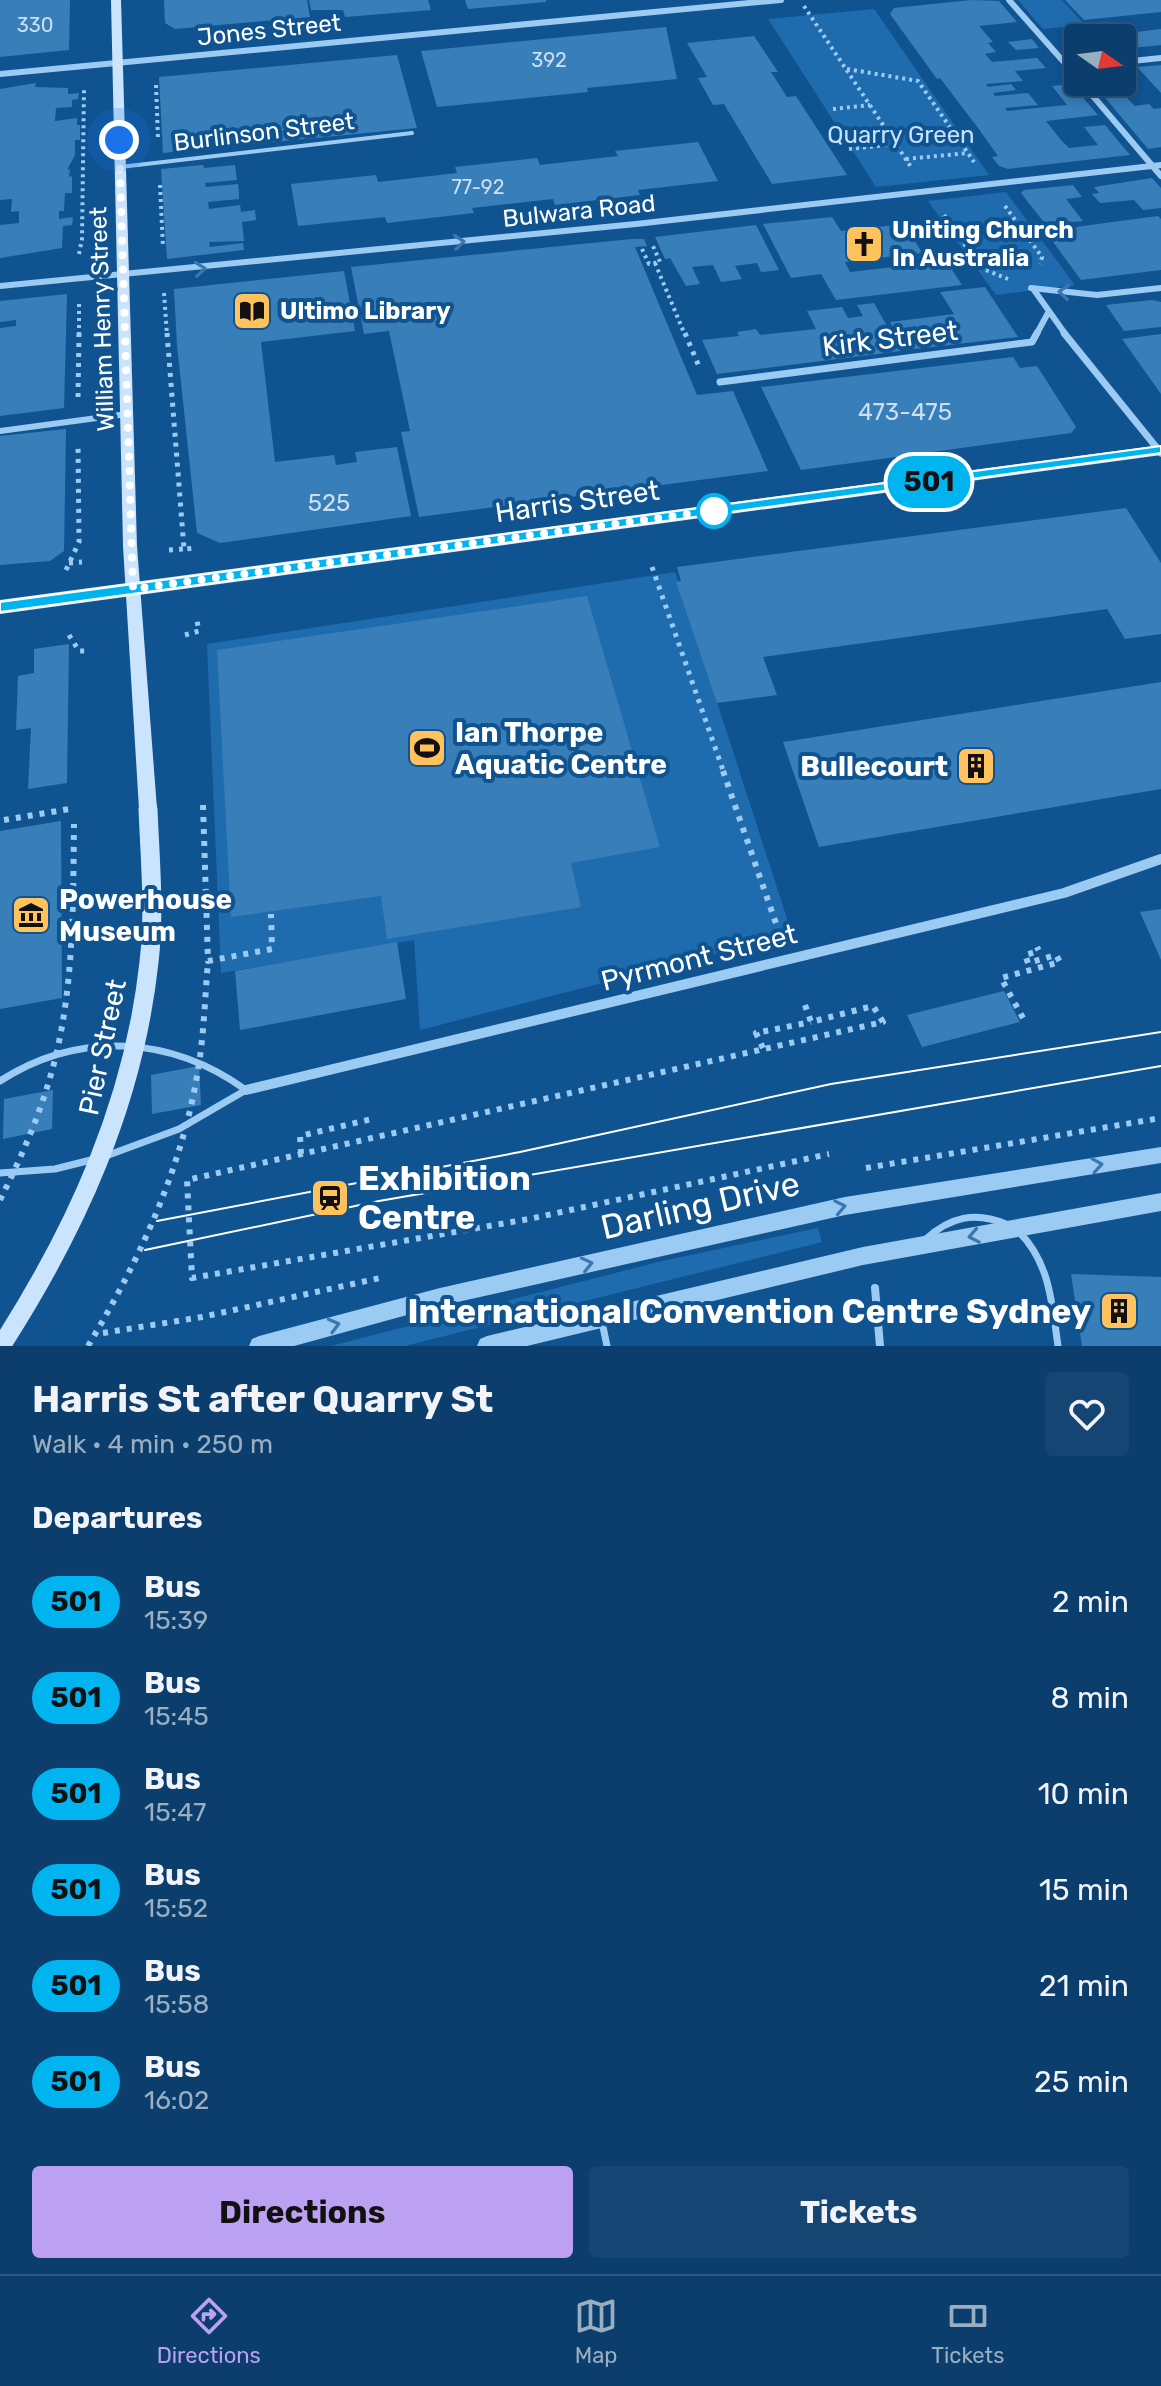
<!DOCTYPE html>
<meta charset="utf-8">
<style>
:root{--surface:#0c3e6d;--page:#154572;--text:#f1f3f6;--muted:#9aaec2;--line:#2c5780;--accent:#bca0f2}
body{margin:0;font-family:Rubik,sans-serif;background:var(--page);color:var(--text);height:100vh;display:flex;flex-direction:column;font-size:30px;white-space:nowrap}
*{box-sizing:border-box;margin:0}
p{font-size:26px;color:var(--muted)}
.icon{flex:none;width:44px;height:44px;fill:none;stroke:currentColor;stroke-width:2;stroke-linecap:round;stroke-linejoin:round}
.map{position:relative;height:1346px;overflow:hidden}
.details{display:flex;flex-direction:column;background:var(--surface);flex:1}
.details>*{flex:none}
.badge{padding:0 16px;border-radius:26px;font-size:28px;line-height:52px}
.needle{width:52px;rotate:104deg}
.tools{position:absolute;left:1064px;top:24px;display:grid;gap:16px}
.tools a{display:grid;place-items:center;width:72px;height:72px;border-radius:8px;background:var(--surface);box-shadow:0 4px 12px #0003,0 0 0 2px var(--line);font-size:40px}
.you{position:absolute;width:40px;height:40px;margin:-20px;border:6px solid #fff;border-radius:50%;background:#1a73e8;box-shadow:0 0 0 12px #1a73e833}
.map>.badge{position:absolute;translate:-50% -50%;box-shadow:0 0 0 4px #fff}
h2{padding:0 32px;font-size:30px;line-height:72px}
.round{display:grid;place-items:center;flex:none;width:84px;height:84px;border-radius:8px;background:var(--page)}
.overview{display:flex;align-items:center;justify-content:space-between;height:136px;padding:0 32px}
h1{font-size:38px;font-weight:700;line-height:60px}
.action{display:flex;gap:16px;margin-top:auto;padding:16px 32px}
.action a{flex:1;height:92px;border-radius:8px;background:var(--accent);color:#111;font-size:32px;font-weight:700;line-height:92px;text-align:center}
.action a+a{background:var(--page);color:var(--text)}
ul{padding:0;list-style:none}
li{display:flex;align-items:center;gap:24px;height:96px;padding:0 32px}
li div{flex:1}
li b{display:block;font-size:30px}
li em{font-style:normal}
li .badge{min-width:88px;font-weight:700;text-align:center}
.tabs{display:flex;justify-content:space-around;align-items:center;height:112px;border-top:2px solid var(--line);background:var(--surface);font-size:22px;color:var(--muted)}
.tabs a{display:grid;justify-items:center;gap:4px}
.tabs .active{color:var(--accent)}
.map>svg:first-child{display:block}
.green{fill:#1e6cae}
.building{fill:#387eb9}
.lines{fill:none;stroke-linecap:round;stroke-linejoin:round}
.path-far2{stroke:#9bcaf3;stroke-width:4;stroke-dasharray:3 4;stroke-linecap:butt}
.path-far1{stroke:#9bcaf3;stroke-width:5;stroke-dasharray:4 6;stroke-linecap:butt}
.path{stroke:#9bcaf3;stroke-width:6;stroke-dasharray:5 7;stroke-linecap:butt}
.service-far2{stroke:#9bcaf3;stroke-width:4}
.service-far1{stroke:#9bcaf3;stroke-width:6}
.service{stroke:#9bcaf3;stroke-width:7}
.pedestrian{stroke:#9bcaf3;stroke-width:8}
.minor-far2{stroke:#9bcaf3;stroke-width:6}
.minor-far1{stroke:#9bcaf3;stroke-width:7}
.minor{stroke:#9bcaf3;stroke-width:10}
.tertiary{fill:#9bcaf3;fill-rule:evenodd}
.secondary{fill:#cae4fd;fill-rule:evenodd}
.primary{fill:#e7f2ff;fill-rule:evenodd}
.tram{stroke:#fff;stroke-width:2}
.path-bridge{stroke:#9bcaf3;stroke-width:6;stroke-dasharray:5 7;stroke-linecap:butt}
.secondary-bridge{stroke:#cae4fd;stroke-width:19}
.oneway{stroke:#3a77ae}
.line{fill:#00b5ef;stroke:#fff;stroke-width:2}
.walk{stroke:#fff;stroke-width:8;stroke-dasharray:0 14.4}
.stop-dot{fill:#fff;stroke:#00b5ef;stroke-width:4}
.labels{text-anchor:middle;stroke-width:8;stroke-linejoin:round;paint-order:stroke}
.far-number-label{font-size:20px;fill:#cddfee}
.far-street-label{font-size:24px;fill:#fff;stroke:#105391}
.far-park-label{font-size:24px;fill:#c2e2fd;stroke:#105391}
.far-poi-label{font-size:24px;font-weight:bold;fill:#fff;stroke:#105391;text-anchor:start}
.number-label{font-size:24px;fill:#cddfee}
.street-label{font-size:28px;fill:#fff;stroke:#105391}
.poi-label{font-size:28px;font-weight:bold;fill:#fff;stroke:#105391;text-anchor:start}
.near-poi-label{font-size:34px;font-weight:bold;fill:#fff;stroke:#105391;text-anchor:start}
.near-street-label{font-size:34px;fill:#fff;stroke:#105391}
</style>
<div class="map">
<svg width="1161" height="1346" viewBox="0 0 1161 1346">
<rect width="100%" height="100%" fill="#105391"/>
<path class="green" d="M1018 0H1062L1085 25 1043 29Z
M874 9 989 175 876 187 768 19Z
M1006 192 1075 285 996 295 928 201Z
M675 572 792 934 420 1030 414 940 221 973 207 644Z
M818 1228 822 1242 405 1346H331L662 1261Z"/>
<path class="building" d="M0 0H70L69 50 0 57Z
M164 0H307L310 17 175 29 165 23Z
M309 0H428L431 10 345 17 343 10H311Z
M465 0H546V2L468 9Z
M971 0 999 1 1017 22 979 26 993 42 988 43 996 52 985 54 992 62 1037 58 1046 68 1015 71 1023 81 986 84 988 87 1011 84 1016 90 993 93 995 96 1028 93 1038 105 1005 108 1007 111 1067 105 1052 86 1071 84 1098 115 1046 121 1061 140 1069 148 1098 145 1084 127 1105 125 1130 155 1008 169 999 166 992 157 998 156 978 128 940 78 937 79 890 14 894 8Z
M1065 0H1161V12L1084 20Z
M666 27 677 79 587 88 588 92 437 107 421 51Z
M1161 29V45L1122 49V38H1089Z
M754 36 778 72H771L787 97 796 96 847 175 772 184 724 104 713 105 698 78 707 77 687 43Z
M1032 39 1039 48 1016 50 1008 42Z
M397 55 417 128 163 153 159 77Z
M1161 65V93L1137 67Z
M1122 77 1136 93 1123 94 1135 106 1149 104 1154 109 1161 108V147L1148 149 1092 82H1122Z
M36 83 35 87 68 88V94L79 93 78 99 72 100V107L56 108 55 121 77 118V125H80V140H75V155L67 170 70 169 69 177 72 176V193H65L64 211H59V219L73 217 72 225 63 226 62 248 0 258V225L19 223V211L11 212 12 199 0 200V89Z
M698 142 718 181 638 190 640 195 555 205 553 199 472 208 474 213 387 223 385 217 298 226 291 184 376 175 378 182 457 173 455 167 537 158 540 165 618 156 615 151Z
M203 165 204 168 235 165 237 180 205 183 206 187 238 184 239 192V199L208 202 209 209 240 205 241 212 255 210 256 220 242 222 244 241 209 242 210 247 243 243 244 250 167 259 161 169Z
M1152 178 1161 188V208L1143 210 1134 200 1100 203 1092 194 1099 193 1094 187Z
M1073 185 1082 197 1066 199 1083 221 1046 225 1021 193 1024 190Z
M1158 216 1161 219V270L1081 280 1045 231Z
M832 217 841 231 905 224 922 253 845 262 850 272 894 267 890 260 942 254 962 285 836 300 821 274 791 278 763 224Z
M756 225 779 270 761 272 757 263 735 266 742 279 721 282 713 265 692 267 700 284 686 286 670 258 665 259 655 237Z
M632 239H644L647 246 635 247 697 395 733 391 768 471 419 517 401 432 410 431 389 331 364 334 351 267Z
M344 271 355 331 261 342 275 462 334 455 336 465 357 462 355 452 397 447 411 516 220 543 197 533 177 345 174 289Z
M985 287 1018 337 906 350 890 322 954 314 940 292Z
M67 294 64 408 0 416V328L16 326V320L0 322V301Z
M1152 300 1161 302V327L1124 331 1106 305Z
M874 303 901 351 717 374 702 340 739 336 737 332 756 329 760 335 816 329 807 311 842 307 848 318 863 316 857 305Z
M1161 334V394L1122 339Z
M1013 357 1020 368 1037 366 1076 427 1071 433 801 470 761 387Z
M66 429 64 551 50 561 0 565V436Z
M1126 508 1161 563V634L1125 639 1107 609 763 657 777 695 717 703 676 582 681 581 677 567Z
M587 596 660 847 571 863 581 907 387 939 381 896 231 917 217 650Z
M69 644 67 783 28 789 31 728 16 730 18 676 34 673V649Z
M1161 682V789L819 847 783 742Z
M61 821 62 998 0 1009V831Z
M1161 909V960L1140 912Z
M397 942 406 999 240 1030 235 971Z
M1004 991 1020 1022 922 1047 907 1015Z
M199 1066 201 1105 152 1114 151 1075Z
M53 1090 52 1129 3 1139 4 1099Z
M1071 1274 1161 1277V1346H1082Z"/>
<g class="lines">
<path class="path-far2" d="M804 6 911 167
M847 69 918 81 974 162
M156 85 158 139
M833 109 870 105
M849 149 896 144
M906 159 968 153
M160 185 163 247
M1005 206 1042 257 1040 264
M944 215 981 268 1008 279
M642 249 649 264 660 262 653 246
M79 254 82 239 84 88
M655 263 685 335
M164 293 167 335
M79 335V303"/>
<path class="path-far1" d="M167 333 184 549 197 548
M685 333 700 369
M78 397 79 333
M169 550 184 549
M69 563 82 562
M652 567 724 773
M66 570 79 542 78 443
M69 635 79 651H87
M185 635 199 631 197 621"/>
<path class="path" d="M723 771 780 935
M203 805 208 961 272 949 271 914
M4 820 75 808
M805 1005 811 1022 873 1006 883 1022 187 1180 192 1278 529 1219 829 1154
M1023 1018 1001 978 1060 962 1056 955 1028 963 1025 955 1039 951 1037 947
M763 1048 756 1033 811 1022
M301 1154 300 1136 372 1119
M866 1168 1161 1118
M103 1333 202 1317 380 1278"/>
<path class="service-far2" d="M120 167 412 133"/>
<path class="service-far1" d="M0 431 127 414"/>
<path class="service" d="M0 1081C79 1030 171 1036 246 1090L179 1129 106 1156
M0 1173 55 1169 95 1159
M1019 1232C1050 1263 1052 1304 1058 1346
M926 1239C950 1217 975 1211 1006 1224
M602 1322 607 1346"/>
<path class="pedestrian" d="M875 1288 880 1346"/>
<path class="minor-far2" d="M1009 0 1078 78
M1122 62 1161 58
M0 74 781 0
M1081 82 1161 176
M0 286 636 224 1161 165
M1031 288 1097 295 1161 288
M1034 290 1066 335
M1036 335 1048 313"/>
<path class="minor-far1" d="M1064 333 1161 453
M720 382 1032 342 1037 333"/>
<path class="minor" d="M246 1090 1064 893 1161 859"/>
<path class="tertiary" d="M1161 1147V1163L845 1215 440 1306 294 1346H249L252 1339 259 1336 440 1288 845 1197Z
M1161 1193V1211L863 1265 527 1346H477L480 1339 487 1336 863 1247Z"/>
<path class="secondary" d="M111 0H121L137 546 157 809 154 814H142L139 809 123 546Z"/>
<path class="primary" d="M1161 445V455L0 614V600Z"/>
<path class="tram" d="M157 1221 520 1152 831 1084 1161 1032
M145 1250 379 1201 1161 1066"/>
<path class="path-bridge" d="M0 1200C24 1152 45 1103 57 1051 74 977 73 899 74 824
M88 1346C139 1261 182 1169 198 1070 204 1034 205 997 208 961"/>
<path class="secondary-bridge" d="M1 1346C77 1228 134 1102 149 962 155 911 150 860 148 809"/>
</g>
<defs><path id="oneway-chevron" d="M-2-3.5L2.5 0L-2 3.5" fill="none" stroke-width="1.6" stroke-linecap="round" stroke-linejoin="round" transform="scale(2)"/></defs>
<g class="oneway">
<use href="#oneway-chevron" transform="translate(459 242) rotate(-6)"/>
<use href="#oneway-chevron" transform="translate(200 269) rotate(-6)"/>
<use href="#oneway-chevron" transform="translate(1064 292) rotate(-174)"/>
<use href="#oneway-chevron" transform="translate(1097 1165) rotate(-9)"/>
<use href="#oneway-chevron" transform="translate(840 1207) rotate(-11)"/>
<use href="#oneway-chevron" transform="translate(974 1236) rotate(169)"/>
<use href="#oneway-chevron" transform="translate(587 1264) rotate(-13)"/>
<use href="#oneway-chevron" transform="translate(334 1325) rotate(-15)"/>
</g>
<path class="line" d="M1161 446V453L0 612V602Z"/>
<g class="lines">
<path class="walk" d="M119 140 133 589 719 510 714 511"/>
</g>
<defs>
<g id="church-square" transform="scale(2)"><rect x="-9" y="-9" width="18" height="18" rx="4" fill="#ffc25d" stroke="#105391"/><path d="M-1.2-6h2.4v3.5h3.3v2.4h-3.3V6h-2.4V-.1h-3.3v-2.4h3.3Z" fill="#111"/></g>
<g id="library-square" transform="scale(2)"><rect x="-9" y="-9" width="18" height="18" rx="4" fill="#ffc25d" stroke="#105391"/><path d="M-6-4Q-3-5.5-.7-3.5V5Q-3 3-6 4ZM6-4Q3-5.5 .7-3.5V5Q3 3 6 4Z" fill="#111"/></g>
<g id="stadium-square" transform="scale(2)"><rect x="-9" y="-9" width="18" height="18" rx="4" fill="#ffc25d" stroke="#105391"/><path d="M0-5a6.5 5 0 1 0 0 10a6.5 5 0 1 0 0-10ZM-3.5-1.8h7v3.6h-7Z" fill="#111"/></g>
<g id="building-square" transform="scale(2)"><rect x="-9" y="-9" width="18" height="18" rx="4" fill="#ffc25d" stroke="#105391"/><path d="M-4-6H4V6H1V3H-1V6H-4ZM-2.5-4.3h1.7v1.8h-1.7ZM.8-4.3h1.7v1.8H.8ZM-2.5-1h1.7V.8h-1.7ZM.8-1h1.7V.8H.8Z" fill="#111"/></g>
<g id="museum-square" transform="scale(2)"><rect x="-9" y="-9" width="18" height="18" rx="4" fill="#ffc25d" stroke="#105391"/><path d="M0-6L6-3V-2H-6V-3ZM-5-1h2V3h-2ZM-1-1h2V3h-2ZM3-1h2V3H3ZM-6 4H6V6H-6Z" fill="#111"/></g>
<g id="station-square" transform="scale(2)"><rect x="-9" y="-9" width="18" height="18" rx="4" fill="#ffc25d" stroke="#105391"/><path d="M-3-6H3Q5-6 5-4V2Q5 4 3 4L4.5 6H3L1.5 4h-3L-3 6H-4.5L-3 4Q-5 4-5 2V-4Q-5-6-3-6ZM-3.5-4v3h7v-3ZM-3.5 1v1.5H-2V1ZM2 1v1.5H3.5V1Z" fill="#111"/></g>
</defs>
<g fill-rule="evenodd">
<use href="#church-square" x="864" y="244"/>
<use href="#library-square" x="252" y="311"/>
<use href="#stadium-square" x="427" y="748"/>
<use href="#building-square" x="976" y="766"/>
<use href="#museum-square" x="31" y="915"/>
<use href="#station-square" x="330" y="1198"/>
<use href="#building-square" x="1119" y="1311"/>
</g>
<circle class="stop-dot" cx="714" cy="511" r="16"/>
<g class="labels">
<g class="far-number-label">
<text x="35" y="32">330</text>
<text x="549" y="67">392</text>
<text x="478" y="194">77-92</text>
</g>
<g class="far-street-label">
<text transform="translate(269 30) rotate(-6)" y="8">Jones Street</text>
<text transform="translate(264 132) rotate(-7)" y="8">Burlinson Street</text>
<text transform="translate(579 211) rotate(-6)" y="8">Bulwara Road</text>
<text transform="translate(102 319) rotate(-92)" y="8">William Henry Street</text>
</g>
<g class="far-park-label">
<text x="901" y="143">Quarry Green</text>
</g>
<g class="far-poi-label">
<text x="892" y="238">Uniting Church<tspan x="892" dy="28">In Australia</tspan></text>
<text x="280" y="319">Ultimo Library</text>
</g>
<g class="number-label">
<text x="905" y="420">473-475</text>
<text x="329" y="511">525</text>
</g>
<g class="street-label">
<text transform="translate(890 338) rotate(-7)" y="10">Kirk Street</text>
<text transform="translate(577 501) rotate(-8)" y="10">Harris Street</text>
<text transform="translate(699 957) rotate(-14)" y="10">Pyrmont Street</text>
<text transform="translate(102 1047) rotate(-78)" y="10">Pier Street</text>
</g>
<g class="poi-label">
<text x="455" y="742">Ian Thorpe<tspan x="455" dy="32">Aquatic Centre</tspan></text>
<text x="948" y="776" text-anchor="end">Bullecourt</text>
<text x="59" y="909">Powerhouse<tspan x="59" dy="32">Museum</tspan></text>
</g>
<g class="near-poi-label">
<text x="358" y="1190">Exhibition<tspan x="358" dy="39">Centre</tspan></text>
<text x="1091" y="1323" text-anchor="end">International Convention Centre Sydney</text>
</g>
<g class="near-street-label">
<text transform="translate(700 1205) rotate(-13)" y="12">Darling Drive</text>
</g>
</g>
</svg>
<div class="tools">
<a><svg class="needle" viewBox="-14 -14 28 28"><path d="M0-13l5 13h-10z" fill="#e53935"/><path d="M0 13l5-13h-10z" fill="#9aaec2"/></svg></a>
</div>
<div class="you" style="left:119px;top:140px"></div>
<b class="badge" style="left:929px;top:482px;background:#00b5ef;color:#111">501</b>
</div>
<section class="details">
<div class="overview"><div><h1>Harris St after Quarry St</h1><p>Walk · 4 min · 250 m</p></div><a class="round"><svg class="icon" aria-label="heart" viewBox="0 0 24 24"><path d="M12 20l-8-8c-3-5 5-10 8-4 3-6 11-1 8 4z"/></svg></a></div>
<h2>Departures</h2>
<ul>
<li><span class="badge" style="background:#00b5ef;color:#111">501</span><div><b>Bus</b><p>15:39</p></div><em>2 min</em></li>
<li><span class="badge" style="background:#00b5ef;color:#111">501</span><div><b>Bus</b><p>15:45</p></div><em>8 min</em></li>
<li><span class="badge" style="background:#00b5ef;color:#111">501</span><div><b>Bus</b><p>15:47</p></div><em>10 min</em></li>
<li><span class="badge" style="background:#00b5ef;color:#111">501</span><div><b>Bus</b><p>15:52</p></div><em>15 min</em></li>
<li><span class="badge" style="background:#00b5ef;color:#111">501</span><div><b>Bus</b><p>15:58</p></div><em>21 min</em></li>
<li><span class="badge" style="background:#00b5ef;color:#111">501</span><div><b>Bus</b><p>16:02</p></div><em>25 min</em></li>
</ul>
<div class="action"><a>Directions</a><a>Tickets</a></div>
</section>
<nav class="tabs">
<a class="active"><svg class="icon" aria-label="directions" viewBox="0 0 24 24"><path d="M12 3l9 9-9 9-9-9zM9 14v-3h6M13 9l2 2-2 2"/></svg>Directions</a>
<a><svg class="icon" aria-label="map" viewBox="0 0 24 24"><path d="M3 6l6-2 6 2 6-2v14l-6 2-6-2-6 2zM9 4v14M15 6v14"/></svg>Map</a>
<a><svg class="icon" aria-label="tickets" viewBox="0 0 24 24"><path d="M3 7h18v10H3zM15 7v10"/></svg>Tickets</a>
</nav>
